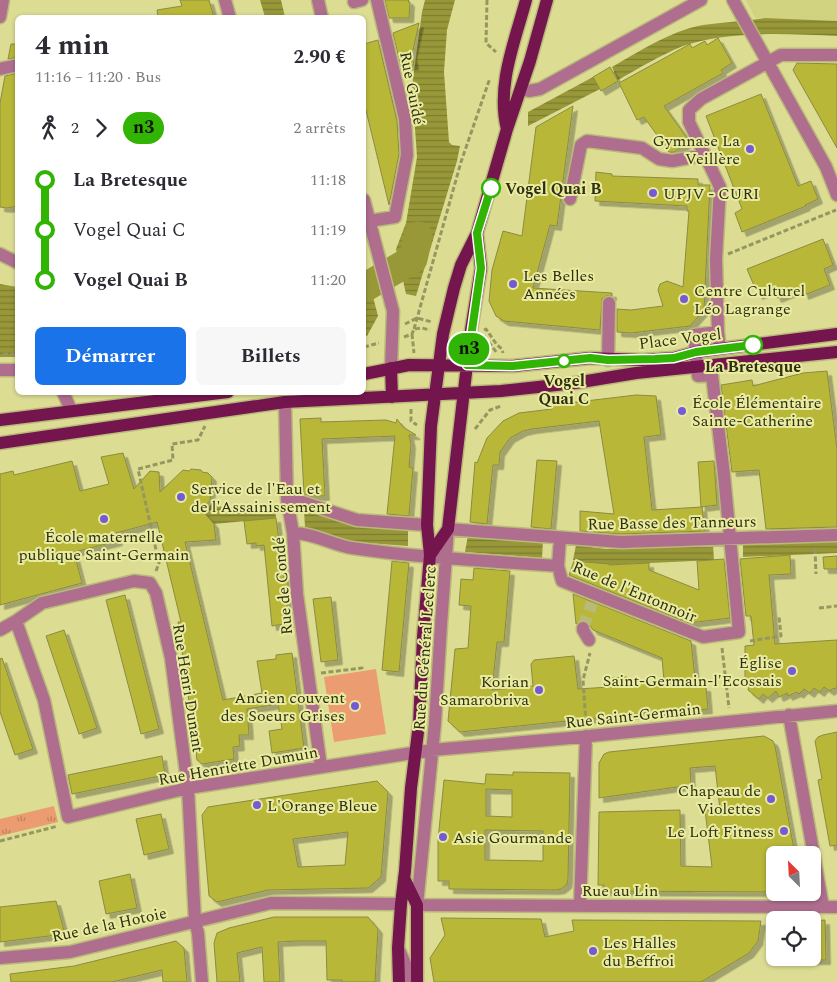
<!DOCTYPE html>
<html lang="fr">
<meta charset="utf-8">
<style>
:root{--surface:#fff;--page:#f7f7f7;--text:#2b2b33;--muted:#7c7c81;--accent:#1a73e8}
body{margin:0;font-family:Spectral,serif;background:var(--page);color:var(--text);height:100vh;display:flex;flex-direction:column;font-size:19px;white-space:nowrap}
*{box-sizing:border-box;margin:0}
p{font-size:16px;color:var(--muted)}
.icon{flex:none;width:28px;height:28px;fill:none;stroke:currentColor;stroke-width:2;stroke-linecap:round;stroke-linejoin:round}
.map{position:relative;flex:1;overflow:hidden}
.details{position:absolute;left:15px;top:15px;width:351px;height:380px;display:flex;flex-direction:column;background:var(--surface);border-radius:8px;box-shadow:0 1px 4px #0004}
.details>*{flex:none}
.badge{padding:0 10px;border-radius:16px;font-size:18px;line-height:32px}
.needle{width:32px;rotate:336deg}
.fabs{position:absolute;left:766px;top:846px;display:grid;gap:10px}
.fabs a{display:grid;place-items:center;width:55px;height:55px;border-radius:8px;background:var(--surface);box-shadow:0 1px 4px #0004;font-size:25px}
.map>.badge{position:absolute;translate:-50% -50%;box-shadow:0 0 0 2px #fff}
.legs{display:flex;align-items:center;gap:8px;height:55px;padding:0 20px;font-size:16px}
.legs p{margin-inline-start:auto}
.headline{display:flex;align-items:center;justify-content:space-between;height:85px;padding:0 20px}
h1{font-size:28px;font-weight:700;line-height:38px}
.primary-button{display:flex;gap:10px;margin-top:auto;padding:10px 20px}
.primary-button a{flex:1;height:58px;border-radius:8px;background:var(--accent);color:#fff;font-size:20px;font-weight:700;line-height:58px;text-align:center}
.primary-button a+a{background:var(--page);color:var(--text)}
ul{padding:0 20px;list-style:none}
li{display:flex;align-items:center;gap:18px;height:50px;font-size:19px}
li i{display:grid;place-items:center;width:8px;height:100%;margin:0 6px;background:currentColor}
li i::after{content:'';width:12px;height:12px;margin:-6px;border:4px solid;border-radius:50%;background:var(--surface)}
li p{margin-inline-start:auto}
li:first-child i{background:linear-gradient(#0000 50%,currentColor 0)}
li:last-child i{background:linear-gradient(currentColor 50%,#0000 0)}
.map>svg:first-child{display:block}
.built{fill:#d2d381}
.green{fill:#eb9c70}
.park{fill:url(#park-tufts)}
.water{fill:url(#water-rules)}
.lines{fill:none;stroke-linecap:round;stroke-linejoin:round}
.river{stroke:#989839;stroke-width:29}
.building{fill:#b8b737;stroke:#8b8b43;fill-rule:evenodd;filter:url(#shadow)}
.minor-tunnel{stroke:#b9ba79;stroke-width:12;stroke-dasharray:12 6;stroke-linecap:butt}
.minor-casing{stroke:#b9ba79;stroke-width:15}
.major-casing{stroke:#b9ba79;stroke-width:15}
.path{stroke:#96975f;stroke-width:3;stroke-dasharray:5 2.5;stroke-linecap:butt}
.minor{stroke:#af6e8e;stroke-width:12}
.major{stroke:#74154e;stroke-width:12}
.line-1-casing{stroke:#fff;stroke-width:11}
.line-1{stroke:#31b404;stroke-width:8}
.poi-dot{fill:#755ad5;stroke:#e9eba0;stroke-width:2}
.stop-1-dot{fill:#fff;stroke:#31b404;stroke-width:2.5}
.labels{text-anchor:middle;stroke-width:4;stroke-linejoin:round;paint-order:stroke}
.street-label{font-size:16px;fill:#2e2f10;stroke:#e9eba0}
.poi-label{font-size:16px;fill:#2e2f10;stroke:#e9eba0;text-anchor:start}
.stop-label{font-size:16px;font-weight:bold;fill:#2e2f10;stroke:#e9eba0}
</style>
<div class="map">
<svg width="837" height="982" viewBox="0 0 837 982">
<defs>
<pattern id="park-tufts" width="24" height="20" patternUnits="userSpaceOnUse" patternTransform="scale(1.25)"><rect width="24" height="20" fill="#eb9c70"/><path d="M3 7l-1-3M5 7V3M7 7l1-3M15 17l-1-3M17 17v-4M19 17l1-3" fill="none" stroke="#bf805b"/></pattern>
<pattern id="water-rules" width="6" height="5" patternUnits="userSpaceOnUse" patternTransform="scale(1.25)"><rect width="6" height="5" fill="#989839"/><path d="M0 2.5h6" fill="none" stroke="#7c7c2f"/></pattern>
<filter id="shadow"><feDropShadow dx="4.5" dy="4.5" stdDeviation="0" flood-color="#0004"/></filter>
</defs>
<rect width="100%" height="100%" fill="#dcdd93"/>
<path class="built" d="M746 0H837V21L755 18Z"/>
<path class="green" d="M376 669 386 734 334 742 324 677Z"/>
<path class="park" d="M54 806 58 822 0 836V819Z"/>
<path class="water" d="M260 0H281L285 17H265Z
M425 0H455L447 30 444 72 449 142 452 145 460 146 457 161 416 296 406 294 396 249 406 223 417 157 412 86 422 12Z
M765 18 837 21V36C789 34 729 30 683 46 661 55 639 68 618 80L612 67C640 51 670 31 703 25 723 22 744 21 765 18Z
M593 77 600 89 528 126V112Z
M364 262 378 316 367 336 364 337Z
M0 284 17 287V357H0Z
M215 501H219L220 506 223 508 275 504 276 518 214 524 203 512Z
M304 510 357 526 408 530V546L354 542 305 527Z
M468 535 543 541 542 558 465 552Z
M837 539V553L743 557V543Z
M576 545 606 549 713 545 714 560 609 565 573 560Z"/>
<g class="lines">
<path class="river" d="M364 288 413 259 418 236"/>
</g>
<path class="building" d="M180 0H209L214 18H158L157 10 182 6Z
M385 0H409L408 2H410L409 18H389Z
M419 23 412 55 414 65 401 67 393 33Z
M718 38 732 63 721 70 723 73 664 106 687 138V143L674 152H669L644 117 637 120 619 83 690 44 692 48 705 41 707 45Z
M378 40 397 121 399 154 389 205 364 102V44Z
M11 44H18V57L8 59Z
M797 63 837 64V148L793 70Z
M610 67 618 81 601 91 593 77Z
M18 73V206L7 208 0 207V103L5 76Z
M761 94 798 186 811 181 818 199 805 205 806 206 742 232 735 213 742 209 706 116Z
M573 106 557 226 550 225 533 288 612 293V296H606L602 299 600 330 504 321 496 316 489 301 492 270 503 231 522 236 536 127Z
M596 172 612 174V176L698 179V185H710L704 310 690 326 631 333 617 332V309L631 310 663 306 658 290 660 284 667 281 683 287 689 211H687V206L595 201Z
M823 239 833 265 824 269 830 285 804 295 802 288 777 298 773 289 758 295 747 269Z
M827 371 837 449V527L766 529 759 470 732 472 721 385 752 380 753 386 803 373Z
M636 395 656 396 661 435 644 437 652 510 702 507 705 531 621 534 580 531V511L614 514 599 421 532 429 523 431 510 438 500 452 499 465H493L487 524 470 522 475 462 477 463 487 438 503 421 519 413 552 409V405Z
M321 418V422L386 420 396 423 397 419 403 427 416 435H409L411 444 409 467 413 468 409 516 387 514 395 436 322 439 325 496H310L304 494 300 419Z
M123 453 134 489 150 471 159 472 160 492 183 470 189 471 191 469 201 470 202 472 208 473 212 477 210 501 201 509 214 524 216 540 185 542 223 700 262 693 257 661 276 659V655L292 653 304 748 272 753 269 731 282 729 278 704 247 709 249 735H239L240 746 233 747 234 759 202 764 197 760 178 622H181L157 522 116 533 118 541 74 552 82 583 0 605V474L13 471 14 475 72 461 80 491 109 484 101 457Z
M537 460 557 461 551 529 531 527Z
M714 461 717 505 701 507 698 462Z
M276 518 284 578 288 582V588L289 593 286 595 289 623 272 626 264 545 256 546V543L247 544 244 521Z
M790 555 791 574 769 575 775 644 837 640V688L832 689 830 691 824 687 820 692 814 688 810 693 804 689 799 694 797 692 788 696 787 693 779 697 776 691 768 698 763 694 759 699 748 690 749 685H747L745 676V646L754 645 751 616H746L740 559Z
M837 556V569H824L823 557Z
M724 559 730 618 689 623 569 575 574 561 609 564V565L649 563V570L699 590 697 561Z
M392 561 409 563 399 672 382 670Z
M474 568 510 571 504 642H497L492 690 533 686 531 664 534 660 574 656 578 689 609 687 608 678 627 677 628 685 664 681 662 658 593 630 587 621 583 620 576 624 573 594 691 641 696 687H706L708 709 675 712 674 710 460 732 448 721 455 649 468 648 471 606 459 605 461 579 473 580Z
M125 595 159 729 141 734 106 600Z
M331 597 338 660 321 662 313 599Z
M64 630 97 728 79 734 46 636Z
M2 658 33 749 15 755 0 712V659Z
M837 732V845L830 846 818 780 822 779 815 741 818 737 823 735Z
M764 736 773 741 775 746 795 855H775V892L604 891V885H598L599 812 680 810 681 866 712 867 705 810H720L715 766 690 768 691 785 599 798V763L604 754 609 752Z
M162 756 165 775 72 794 68 775Z
M513 772 570 773 568 879 567 884 561 889 555 890 449 889V881H438V840L444 780 485 784 486 774 513 775ZM486 789 512 790V817L486 816ZM485 830 543 831V861L485 860Z
M377 781 388 792 381 877 368 888 268 890 217 902 209 896 202 815 208 807ZM348 832 345 865 298 867 293 839Z
M161 814 169 849 144 855 136 819Z
M130 874 137 908 106 914 99 881Z
M56 901 65 934 0 942V907Z
M274 917H368L378 929 375 982H342V980H327L326 941H297L278 942 280 982H264L262 947 237 953 240 982H217L214 943 217 933 229 928Z
M441 918 541 919 545 937 574 931 572 920 761 921 758 941 749 953 701 982H434L430 958 445 935Z
M825 920 826 960H812V921Z
M176 941 184 948 187 982H163L162 970 112 982H11L10 974 74 966Z"/>
<g class="lines">
<path class="minor-tunnel" d="M583 628 592 603"/>
<g class="minor-casing">
<path id="minor" d="M225 0 230 18
M318 0 322 18
M733 0 826 167 837 195
M354 2 362 0
M0 17 3 0
M0 69 18 65
M521 89 529 91 540 89 701 0
M570 199 581 145 587 141 642 148 659 159 672 161 705 155
M364 200 393 311 391 368
M364 221H369L395 217 407 155 405 119 377 0
M0 254 18 263
M720 349 718 332 716 259 720 187 689 122V110L701 99 781 55H837
M608 360 609 303
M0 370H18
M63 392 71 410
M285 402 287 499 293 533 297 594 321 767
M287 499 302 502 357 520 427 525
M293 533C314 533 332 545 352 548 420 558 489 561 558 566
M837 535 621 542 448 529 441 625 435 723 417 905 837 907
M560 538 558 566 562 581 703 637 739 632 724 475 712 375 698 376 694 335 718 332
M16 621 44 700 68 817 188 788 432 750 570 738 837 711
M583 628V630L589 640
M0 630 16 621 42 603 134 581 150 583 156 593 171 658 188 788 195 921 198 933 202 982
M789 715 823 907
M580 906 586 736
M399 950 407 968 408 982
M0 958 70 952 271 903 401 904"/>
</g>
<g class="major-casing">
<path id="major" d="M507 129C496 86 515 41 526 0
M391 368 392 397
M364 374 409 365 513 366 590 358 642 360 674 358 696 352 837 334
M0 420 228 392
M0 443 285 402 501 391 575 383 636 373 837 352
M430 555 448 529 471 330 481 268 477 233
M404 878 417 905V982
M399 982 398 948 401 904 405 871 411 788 419 724 423 637 430 555 427 525 431 426 443 334 454 288 461 265 477 233 507 129 530 61 547 0"/>
</g>
<path class="path" d="M487 0 486 43 496 52
M728 254 836 210
M405 324 417 318 432 322
M414 329 461 162 490 78
M484 330 486 329 497 345 502 349 503 353
M412 334 414 353
M484 336 497 353
M404 337 412 334 414 329 422 328 430 330
M364 347 379 343
M3 354H18
M411 409V421L417 425
M475 429 490 410 501 406
M815 549 816 574
M156 571 159 563 138 469 173 460 172 444 198 440 205 426
M819 608 837 606
M750 641 781 636 779 617
M722 648 729 708
M321 673 362 668 363 671
M586 723 583 680 590 653
M0 841 58 826"/>
<use href="#minor" class="minor"/>
<use href="#major" class="major"/>
</g>
<g class="lines">
<g class="line-1-casing">
<path id="line-1" d="M491 188 477 233 481 268 467 365 513 366 590 358 608 360 655 359 674 358 696 352 753 345"/>
</g>
<use href="#line-1" class="line-1"/>
</g>
<g class="poi-dot">
<circle cx="750" cy="149" r="5"/>
<circle cx="653" cy="193" r="5"/>
<circle cx="513" cy="284" r="5"/>
<circle cx="684" cy="299" r="5"/>
<circle cx="682" cy="411" r="5"/>
<circle cx="181" cy="497" r="5"/>
<circle cx="104" cy="519" r="5"/>
<circle cx="792" cy="671" r="5"/>
<circle cx="539" cy="690" r="5"/>
<circle cx="355" cy="706" r="5"/>
<circle cx="771" cy="799" r="5"/>
<circle cx="257" cy="805" r="5"/>
<circle cx="784" cy="831" r="5"/>
<circle cx="443" cy="837" r="5"/>
<circle cx="593" cy="951" r="5"/>
</g>
<g class="stop-1-dot">
<circle cx="491" cy="188" r="9"/>
<circle cx="753" cy="345" r="9"/>
<circle cx="564" cy="361" r="6"/>
</g>
<g class="labels">
<g class="street-label">
<text transform="translate(413 88) rotate(79)" y="6">Rue Guidé</text>
<text transform="translate(680 338) rotate(-7)" y="6">Place Vogel</text>
<text transform="translate(672 522) rotate(-1)" y="6">Rue Basse des Tanneurs</text>
<text transform="translate(282 586) rotate(-95)" y="6">Rue de Condé</text>
<text transform="translate(635 591) rotate(23)" y="6">Rue de l'Entonnoir</text>
<text transform="translate(424 648) rotate(-86)" y="6">Rue du Général Leclerc</text>
<text transform="translate(189 688) rotate(81)" y="6">Rue Henri Dunant</text>
<text transform="translate(633 715) rotate(-6)" y="6">Rue Saint-Germain</text>
<text transform="translate(238 765) rotate(-10)" y="6">Rue Henriette Dumuin</text>
<text x="620" y="896">Rue au Lin</text>
<text transform="translate(109 924) rotate(-12)" y="6">Rue de la Hotoie</text>
</g>
<g class="poi-label">
<text x="740" y="146" text-anchor="end">Gymnase La<tspan x="740" dy="18">Veillère</tspan></text>
<text x="663" y="199">UPJV - CURI</text>
<text x="523" y="281">Les Belles<tspan x="523" dy="18">Années</tspan></text>
<text x="694" y="296">Centre Culturel<tspan x="694" dy="18">Léo Lagrange</tspan></text>
<text x="692" y="408">École Élémentaire<tspan x="692" dy="18">Sainte-Catherine</tspan></text>
<text x="191" y="494">Service de l'Eau et<tspan x="191" dy="18">de l'Assainissement</tspan></text>
<text x="104" y="542" text-anchor="middle">École maternelle<tspan x="104" dy="18">publique Saint-Germain</tspan></text>
<text x="782" y="668" text-anchor="end">Église<tspan x="782" dy="18">Saint-Germain-l'Ecossais</tspan></text>
<text x="529" y="687" text-anchor="end">Korian<tspan x="529" dy="18">Samarobriva</tspan></text>
<text x="345" y="703" text-anchor="end">Ancien couvent<tspan x="345" dy="18">des Soeurs Grises</tspan></text>
<text x="761" y="796" text-anchor="end">Chapeau de<tspan x="761" dy="18">Violettes</tspan></text>
<text x="267" y="811">L'Orange Bleue</text>
<text x="774" y="837" text-anchor="end">Le Loft Fitness</text>
<text x="453" y="843">Asie Gourmande</text>
<text x="603" y="948">Les Halles<tspan x="603" dy="18">du Beffroi</tspan></text>
</g>
<g class="stop-label">
<text x="505" y="194" text-anchor="start">Vogel Quai B</text>
<text x="753" y="372">La Bretesque</text>
<text x="564" y="386">Vogel<tspan x="564" dy="18">Quai C</tspan></text>
</g>
</g>
</svg>
<div class="fabs">
<a><svg class="needle" viewBox="-14 -14 28 28"><path d="M0-13l5 13h-10z" fill="#e53935"/><path d="M0 13l5-13h-10z" fill="#7c7c81"/></svg></a>
<a><svg class="icon" aria-label="locate" viewBox="0 0 24 24"><circle cx="12" cy="12" r="6"/><path d="M12 2v4M12 18v4M2 12h4M18 12h4"/></svg></a>
</div>
<b class="badge" style="left:469px;top:349px;background:#31b404;color:#111">n3</b>
<section class="details">
<div class="headline"><div><h1>4 min</h1><p>11:16 – 11:20 · Bus</p></div><b>2.90 €</b></div>
<div class="legs"><svg class="icon" aria-label="walk" viewBox="0 0 24 24"><circle cx="13" cy="4" r="2"/><path d="M13 8l-2 6 4 7M11 14l-3 7M7 12l3-4h3l4 4"/></svg>2<svg class="icon" aria-label="forward" viewBox="0 0 24 24"><path d="M9 5l7 7-7 7"/></svg><b class="badge" style="background:#31b404;color:#111">n3</b><p>2 arrêts</p></div>
<ul>
<li><i style="color:#31b404"></i><b>La Bretesque</b><p>11:18</p></li>
<li><i style="color:#31b404"></i><span>Vogel Quai C</span><p>11:19</p></li>
<li><i style="color:#31b404"></i><b>Vogel Quai B</b><p>11:20</p></li>
</ul>
<div class="primary-button"><a>Démarrer</a><a>Billets</a></div>
</section>
</div>
